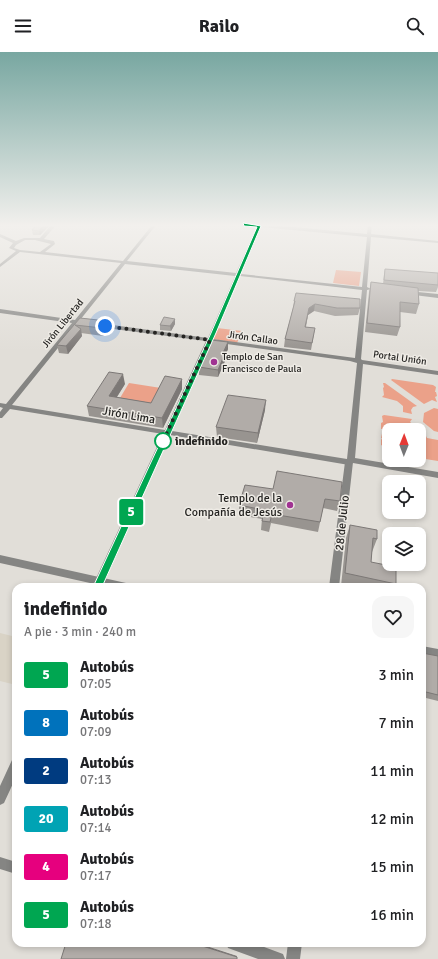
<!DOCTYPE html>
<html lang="es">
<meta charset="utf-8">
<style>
:root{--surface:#fff;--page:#f6f6f6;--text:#202124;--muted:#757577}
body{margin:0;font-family:Signika,sans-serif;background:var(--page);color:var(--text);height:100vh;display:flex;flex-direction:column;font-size:15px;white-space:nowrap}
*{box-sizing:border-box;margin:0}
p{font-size:13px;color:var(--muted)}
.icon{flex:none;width:22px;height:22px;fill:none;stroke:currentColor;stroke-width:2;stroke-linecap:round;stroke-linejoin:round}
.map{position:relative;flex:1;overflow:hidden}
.panel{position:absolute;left:12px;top:531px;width:414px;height:364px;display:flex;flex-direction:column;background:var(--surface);border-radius:12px;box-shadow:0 2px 6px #0003}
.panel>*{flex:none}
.badge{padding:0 8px;border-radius:3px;font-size:14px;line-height:26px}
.needle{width:26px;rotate:1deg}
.tools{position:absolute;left:382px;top:371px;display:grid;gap:8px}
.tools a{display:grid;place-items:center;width:44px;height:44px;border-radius:8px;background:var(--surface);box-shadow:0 2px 6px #0003;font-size:20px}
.you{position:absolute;width:20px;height:20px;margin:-10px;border:3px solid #fff;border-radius:50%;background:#1a73e8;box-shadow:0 0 0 6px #1a73e833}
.map>.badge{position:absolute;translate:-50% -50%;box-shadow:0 0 0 2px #fff}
.round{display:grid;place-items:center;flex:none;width:42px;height:42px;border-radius:12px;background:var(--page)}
.headline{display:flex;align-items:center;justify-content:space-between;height:68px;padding:0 12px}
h1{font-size:19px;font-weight:700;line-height:30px}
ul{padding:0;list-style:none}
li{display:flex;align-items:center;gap:12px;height:48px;padding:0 12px}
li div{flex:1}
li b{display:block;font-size:15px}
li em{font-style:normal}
li .badge{min-width:44px;font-weight:700;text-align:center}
header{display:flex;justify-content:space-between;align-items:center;height:52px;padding:0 12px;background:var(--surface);font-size:18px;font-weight:700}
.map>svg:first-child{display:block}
.built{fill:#d9d3c6}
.green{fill:#eba189}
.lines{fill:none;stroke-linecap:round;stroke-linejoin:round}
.pedestrian{fill:#858583;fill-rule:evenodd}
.minor{fill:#858583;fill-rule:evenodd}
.tertiary{fill:#858583;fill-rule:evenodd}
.wall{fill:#989490}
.shaded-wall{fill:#7c7876}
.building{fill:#b1aca8;stroke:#7c7876}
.line{fill:#00a651;stroke:#fff}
.walk{stroke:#252422;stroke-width:4;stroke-dasharray:0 7.2}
.poi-dot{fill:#a03392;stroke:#eeebe5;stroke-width:1.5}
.stop-dot{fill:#fff;stroke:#00a651;stroke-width:2}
.labels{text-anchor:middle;stroke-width:3;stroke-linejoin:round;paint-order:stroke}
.far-street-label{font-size:10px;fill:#252422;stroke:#eeebe5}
.far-poi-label{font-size:10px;fill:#252422;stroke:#eeebe5;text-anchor:start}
.street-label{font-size:12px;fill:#252422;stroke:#eeebe5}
.stop-label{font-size:12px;font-weight:bold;fill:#252422;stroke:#eeebe5;text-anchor:start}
.poi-label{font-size:12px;fill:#252422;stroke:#eeebe5;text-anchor:end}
</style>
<header><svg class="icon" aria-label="menu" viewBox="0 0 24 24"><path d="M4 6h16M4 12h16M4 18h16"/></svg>Railo<svg class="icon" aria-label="search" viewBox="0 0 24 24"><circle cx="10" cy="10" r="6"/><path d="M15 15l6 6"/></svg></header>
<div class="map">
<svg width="438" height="907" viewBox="0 0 438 907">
<rect width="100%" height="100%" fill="#e1ded8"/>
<path class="built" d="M0 581 16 585V633L0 629Z"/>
<path class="green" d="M336 218 361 220 359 234 333 231Z
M217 276 242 279 237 291 212 287Z
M392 327 433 333 436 335 435 340H436L437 344 435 345 437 350 432 348 424 352 391 328Z
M129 331 161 336 150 356 117 351Z
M383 331H385L417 354 413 355 411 358 412 362 403 360V354L397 349 382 345 384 343 383 336 384 335Z
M434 356 438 357V380L434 379 423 370 424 361Z
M384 363 412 367 410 370 419 377 389 378V391L383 394 381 393V388L382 386H381L383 377H381V371L383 370 382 364Z
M425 382 427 386 438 388V409L419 406V385Z"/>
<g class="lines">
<path class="pedestrian" d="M349 407 353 410 339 535H329L345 410Z
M288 891H302L300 907H286Z"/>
<path class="minor" d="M52 172H57L44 187 54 189 55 192 45 200 123 209 153 172H157L127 209 236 221 257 174 243 172H262L367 182 368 172H372L371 182 438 189V191L371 185 367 235 371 237 367 238 361 307 362 308 438 319V323L363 312 355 406 438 420V426L353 411 349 413 170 383 102 535H92L163 382 10 357 2 366H0V360L3 356 0 355V351L6 352 72 271 0 261V257L75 268 121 211 20 200 0 215V212L16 199 9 196 13 191 0 185V182L16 189 24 186H40ZM261 175 367 185 362 235 241 222ZM25 188H35L51 192 40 200 20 198 14 196 16 193ZM125 212 235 224 208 286 98 271 95 273 98 275 206 289 165 378 12 353 78 271 89 272V270L80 268ZM240 224 362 238 355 306 213 287ZM212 290 350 309 357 311 347 407 172 379Z
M408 239 438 242V246L406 242V240Z
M16 706V725L4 751 0 753V734L12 708Z
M0 805 16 810V822L0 817Z
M226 891H253L283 902 285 907H258L228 896Z"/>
<path class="tertiary" d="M0 503 126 531 129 532 131 535H108L0 511Z
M422 594 438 597V607L422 604Z"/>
</g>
<path class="wall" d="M37 172H47L48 175 40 183H33L32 178Z
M385 217 438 226V235L436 240 418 239 419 252 416 262 400 260V275L397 284 365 280 369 240 371 230 383 232 384 223Z
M294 249 360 256 358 263 335 264 314 259 308 263 306 275 315 276 311 298 284 295 285 287 293 256Z
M80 266 107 269 108 277 103 284 81 281 82 284 68 302 59 301 57 293Z
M175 272 171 279 160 278V273Z
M228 290V297L225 304V309L218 325 199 323V315Z
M182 327V337L163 376 89 364 87 354 125 332 117 345 151 351Z
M265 358 257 391 217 385 216 375Z
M245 433 340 449 337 459 323 456 318 480 271 471 269 480 261 478 262 467 239 463V453Z
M350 473 377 487 372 500 371 510 396 532 394 535H345L341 534 346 486Z
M422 601 438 604V649L422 645Z"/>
<path class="shaded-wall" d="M45 172H47L48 175 40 183 39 179Z
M315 252 314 259 308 263 304 282 309 256Z
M175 267V272L171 279 170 274Z
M107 269 108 277 103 284 102 276Z
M81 277 82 284 68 302 66 294Z
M228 290V297L225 304V309L218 325V318L223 301Z
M123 322 125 332 111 354 109 344Z
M182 327V337L163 376 162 366Z
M266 348 265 358 257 391 258 381Z
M193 891H197L237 904V905Z"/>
<path class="building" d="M37 172H45L39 179 32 178Z
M385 217 438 221V233L384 228Z
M371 230 418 236 419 252 400 250V275L367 271Z
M296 241 360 247V256H337L315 252 309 256 305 275 315 276 312 291 285 287 295 249H294Z
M164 265 175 267 170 274 160 273Z
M80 266 107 269 102 276 75 273 81 277 66 294 57 293Z
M211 288 228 290 223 301H225L218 318 199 315Z
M109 320 123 322 109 344 151 351 165 324 182 327 162 366 87 354Z
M228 343 266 348 258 381 216 375Z
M277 419 342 430 340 449 325 447 320 470 272 462 270 470 262 469 264 458 239 453 245 433 273 437Z
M350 473 377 478V487L373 486 371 510 396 515V532L345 521Z
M422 601 438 604V643L422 639Z
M66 891H193L237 905V907H61Z"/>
<linearGradient id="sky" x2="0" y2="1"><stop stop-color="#78a7a1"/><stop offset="0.58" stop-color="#f2f0ed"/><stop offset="1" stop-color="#f2f0ed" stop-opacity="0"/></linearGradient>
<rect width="438" height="299" fill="url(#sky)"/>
<path class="line" d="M243 171 261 174 216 281 102 535 100 538H94L93 535 211 281 257 175 244 174Z"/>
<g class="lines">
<path class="walk" d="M105 274 210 288 163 389"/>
</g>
<g class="poi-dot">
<circle cx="214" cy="310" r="4"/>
<circle cx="290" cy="453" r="4"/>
</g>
<circle class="stop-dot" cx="163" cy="389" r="8"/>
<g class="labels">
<g class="far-street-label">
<text transform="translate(62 271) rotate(-51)" y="4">Jirón Libertad</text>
<text transform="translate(253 285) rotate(8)" y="4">Jirón Callao</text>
<text transform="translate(400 305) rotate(8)" y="4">Portal Unión</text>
</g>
<g class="far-poi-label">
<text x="222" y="308">Templo de San<tspan x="222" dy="12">Francisco de Paula</tspan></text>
</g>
<g class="street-label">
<text transform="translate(129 363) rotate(10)" y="4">Jirón Lima</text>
<text transform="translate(342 471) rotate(-84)" y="4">28 de Julio</text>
</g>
<g class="stop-label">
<text x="175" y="393">indefinido</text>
</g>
<g class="poi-label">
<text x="282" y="450">Templo de la<tspan x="282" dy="14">Compañía de Jesús</tspan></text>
</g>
</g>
</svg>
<div class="tools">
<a><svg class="needle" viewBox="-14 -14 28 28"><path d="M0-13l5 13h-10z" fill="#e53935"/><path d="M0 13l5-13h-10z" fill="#757577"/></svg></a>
<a><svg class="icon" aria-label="locate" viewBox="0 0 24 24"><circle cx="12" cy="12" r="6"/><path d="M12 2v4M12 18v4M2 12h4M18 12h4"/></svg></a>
<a><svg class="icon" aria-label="layers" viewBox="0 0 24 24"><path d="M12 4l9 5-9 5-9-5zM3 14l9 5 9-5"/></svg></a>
</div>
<div class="you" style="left:105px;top:274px"></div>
<b class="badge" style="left:131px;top:460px;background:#00a651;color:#fff">5</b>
<section class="panel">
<div class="headline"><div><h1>indefinido</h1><p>A pie · 3 min · 240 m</p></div><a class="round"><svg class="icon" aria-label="heart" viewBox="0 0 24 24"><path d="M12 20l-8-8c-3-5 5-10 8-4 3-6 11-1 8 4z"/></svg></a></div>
<ul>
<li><span class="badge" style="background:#00a651;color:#fff">5</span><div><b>Autobús</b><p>07:05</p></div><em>3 min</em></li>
<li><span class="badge" style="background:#0072bc;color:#fff">8</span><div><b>Autobús</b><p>07:09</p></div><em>7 min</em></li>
<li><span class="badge" style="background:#003b80;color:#fff">2</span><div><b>Autobús</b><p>07:13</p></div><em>11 min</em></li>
<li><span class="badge" style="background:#00a3b4;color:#fff">20</span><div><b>Autobús</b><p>07:14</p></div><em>12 min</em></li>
<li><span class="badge" style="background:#e6007e;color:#fff">4</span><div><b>Autobús</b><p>07:17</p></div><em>15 min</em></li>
<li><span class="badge" style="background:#00a651;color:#fff">5</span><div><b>Autobús</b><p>07:18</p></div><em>16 min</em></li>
</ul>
</section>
</div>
